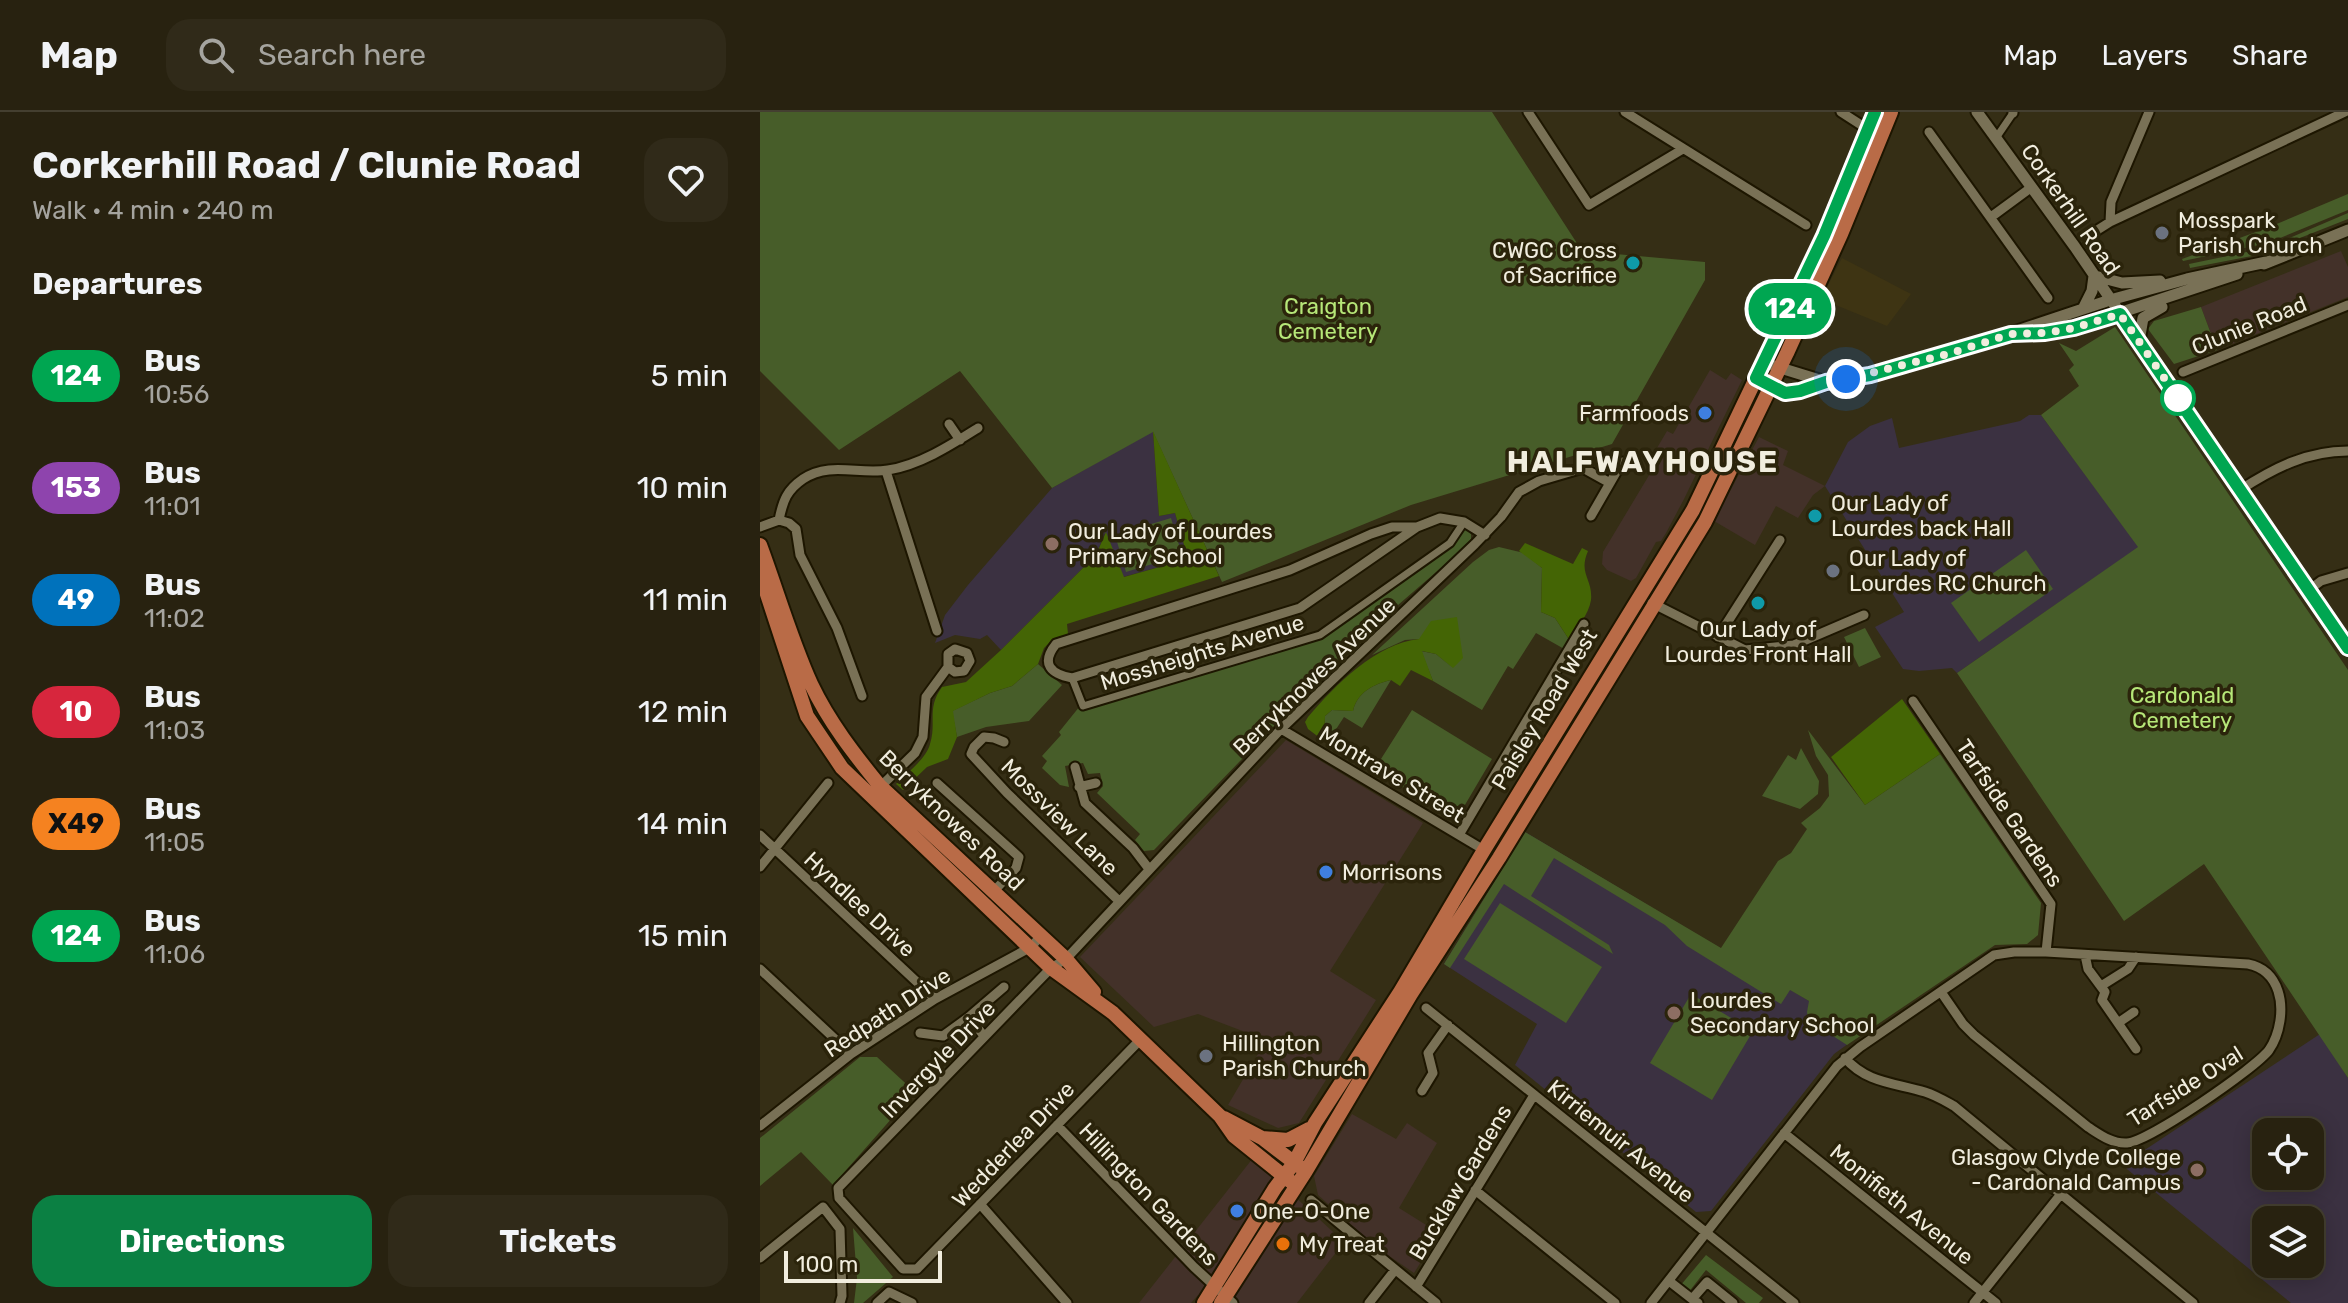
<!DOCTYPE html>
<meta charset="utf-8">
<style>
:root{--surface:#282210;--page:#302a19;--text:#f1f3f6;--muted:#a5a49f;--line:#443f30;--accent:#0b8043}
body{margin:0;font-family:Rubik,sans-serif;background:var(--page);color:var(--text);height:100vh;display:flex;flex-direction:column;font-size:30px;white-space:nowrap}
*{box-sizing:border-box;margin:0}
p{font-size:26px;color:var(--muted)}
.icon{flex:none;width:44px;height:44px;fill:none;stroke:currentColor;stroke-width:2;stroke-linecap:round;stroke-linejoin:round}
.map{position:relative;flex:1;overflow:hidden}
.drawer{display:flex;flex-direction:column;background:var(--surface);width:760px}
.drawer>*{flex:none}
.badge{padding:0 16px;border-radius:26px;font-size:28px;line-height:52px}
.buttons{position:absolute;left:1492px;top:1006px;display:grid;gap:16px}
.buttons a{display:grid;place-items:center;width:72px;height:72px;border-radius:16px;background:var(--surface);box-shadow:0 4px 20px #0003,0 0 0 2px var(--line);font-size:40px}
.scale{position:absolute;left:24px;bottom:20px;width:158px;box-sizing:border-box;padding-left:8px;border:4px solid #f1edde;border-top:0;font-size:22px;line-height:28px;white-space:nowrap;color:#f1edde;-webkit-text-stroke:6px #2b240b;paint-order:stroke}
.you{position:absolute;width:40px;height:40px;margin:-20px;border:6px solid #fff;border-radius:50%;background:#1a73e8;box-shadow:0 0 0 12px #1a73e833}
.map>.badge{position:absolute;translate:-50% -50%;box-shadow:0 0 0 4px #fff}
h2{padding:0 32px;font-size:30px;line-height:72px}
.round{display:grid;place-items:center;flex:none;width:84px;height:84px;border-radius:24px;background:var(--page)}
.overview{display:flex;align-items:center;justify-content:space-between;height:136px;padding:0 32px}
h1{font-size:38px;font-weight:700;line-height:60px}
.button{display:flex;gap:16px;margin-top:auto;padding:16px 32px}
.button a{flex:1;height:92px;border-radius:24px;background:var(--accent);color:#fff;font-size:32px;font-weight:700;line-height:92px;text-align:center}
.button a+a{background:var(--page);color:var(--text)}
ul{padding:0;list-style:none}
li{display:flex;align-items:center;gap:24px;height:112px;padding:0 32px}
li div{flex:1}
li b{display:block;font-size:30px}
li em{font-style:normal}
li .badge{min-width:88px;font-weight:700;text-align:center}
header{display:flex;align-items:center;gap:48px;box-sizing:border-box;height:112px;padding:0 40px;background:var(--surface);border-bottom:2px solid var(--line)}
header strong{font-size:38px}
nav{display:flex;gap:44px;margin-inline-start:auto;font-size:28px}
.search{width:560px;height:72px;background:var(--page);display:flex;align-items:center;gap:20px;box-sizing:border-box;padding:0 28px;border-radius:24px;color:var(--muted);font-size:30px}
main{display:flex;flex:1;min-height:0}
.map>svg:first-child{display:block}
.commercial{fill:#433129}
.built{fill:#3e3413}
.education{fill:#3b3141;fill-rule:evenodd}
.green{fill:#475d29}
.forest{fill:#446505}
.lines{fill:none;stroke-linecap:round;stroke-linejoin:round}
.pedestrian-casing{stroke:#1d1600;stroke-width:11}
.minor-casing{stroke:#1d1600;stroke-width:13}
.tertiary-casing{stroke:#1d1600;stroke-width:15}
.primary-casing{stroke:#1d1600;stroke-width:18}
.pedestrian{stroke:#797156;stroke-width:7}
.minor{stroke:#797156;stroke-width:9}
.tertiary{stroke:#797156;stroke-width:11}
.primary{stroke:#b96b47;stroke-width:14}
.line-casing{stroke:#fff;stroke-width:18}
.line{stroke:#00a651;stroke-width:12}
.walk{stroke:#f1edde;stroke-width:8;stroke-dasharray:0 14.4}
.worship-dot{fill:#6b7280;stroke:#2b240b;stroke-width:3}
.culture-dot{fill:#0f9aa8;stroke:#2b240b;stroke-width:3}
.stop-dot{fill:#fff;stroke:#00a651;stroke-width:4}
.shop-dot{fill:#3f7fe0;stroke:#2b240b;stroke-width:3}
.education-dot{fill:#8d6e63;stroke:#2b240b;stroke-width:3}
.food-dot{fill:#e8710a;stroke:#2b240b;stroke-width:3}
.labels{text-anchor:middle;stroke-width:7;stroke-linejoin:round;paint-order:stroke}
.street-label{font-size:22px;fill:#f1edde;stroke:#2b240b}
.poi-label{font-size:22px;fill:#f1edde;stroke:#2b240b;text-anchor:start}
.park-label{font-size:22px;fill:#b6e778;stroke:#2b240b}
.district-label{font-size:30px;font-weight:bold;letter-spacing:2px;fill:#f1edde;stroke:#2b240b}
</style>
<header>
<strong>Map</strong>
<div class="search"><svg class="icon" aria-label="search" viewBox="0 0 24 24"><circle cx="10" cy="10" r="6"/><path d="M15 15l6 6"/></svg>Search here</div>
<nav><a>Map</a><a>Layers</a><a>Share</a></nav>
</header>
<main>
<section class="drawer">
<div class="overview"><div><h1>Corkerhill Road / Clunie Road</h1><p>Walk · 4 min · 240 m</p></div><a class="round"><svg class="icon" aria-label="heart" viewBox="0 0 24 24"><path d="M12 20l-8-8c-3-5 5-10 8-4 3-6 11-1 8 4z"/></svg></a></div>
<h2>Departures</h2>
<ul>
<li><span class="badge" style="background:#00a651;color:#fff">124</span><div><b>Bus</b><p>10:56</p></div><em>5 min</em></li>
<li><span class="badge" style="background:#8e44ad;color:#fff">153</span><div><b>Bus</b><p>11:01</p></div><em>10 min</em></li>
<li><span class="badge" style="background:#0072bc;color:#fff">49</span><div><b>Bus</b><p>11:02</p></div><em>11 min</em></li>
<li><span class="badge" style="background:#d7263d;color:#fff">10</span><div><b>Bus</b><p>11:03</p></div><em>12 min</em></li>
<li><span class="badge" style="background:#f58220;color:#111">X49</span><div><b>Bus</b><p>11:05</p></div><em>14 min</em></li>
<li><span class="badge" style="background:#00a651;color:#fff">124</span><div><b>Bus</b><p>11:06</p></div><em>15 min</em></li>
</ul>
<div class="button"><a>Directions</a><a>Tickets</a></div>
</section>
<div class="map">
<svg width="1588" height="1191" viewBox="0 0 1588 1191">
<rect width="100%" height="100%" fill="#352e15"/>
<path class="commercial" d="M1581 139 1588 155V185L1457 238 1441 195Z
M950 258 966 268 971 261 982 268 924 387 906 421 901 429 896 430 876 466 871 469 847 458 842 452 843 440 903 340 897 336 907 319 913 322Z
M999 325 1028 339 1023 353 1065 374 1053 383 1038 406 1016 394 995 433 954 409Z
M526 628 663 711 570 859 616 888 539 1011 518 1016 468 993 506 928 438 902 394 915 320 845Z
M592 1002 636 1027 647 1011 677 1031 639 1096 679 1121 654 1161 616 1135 558 1083 554 1064Z
M493 1046 584 1130 537 1191H448L438 1183 431 1191H379Z"/>
<path class="built" d="M1082 146 1151 182 1127 214 1061 187Z"/>
<path class="education" d="M1269 303H1281L1379 435 1197 561 1192 556 1159 559 1143 557 1115 515 1144 500 1065 374 1088 330 1110 314 1132 306 1139 336 1260 309Z
M393 319 399 404 415 401 428 447 363 465 345 421 336 443 241 538 227 523 220 527 195 523 175 531 185 503 208 473 292 376Z
M765 720 1103 921 1074 942 951 1099 936 1100 755 953 777 912 684 852Z
M1560 922 1588 966V1191H1531L1362 1053ZM1506 1020H1550V1064H1506ZM1506 1108H1550V1152H1506Z"/>
<path class="green" d="M0 0H732L822 139 945 150V168L852 332 651 393 462 470 393 320 292 376 200 259 79 338 0 259Z
M1588 82V98L1508 131 1423 149 1422 147 1507 116Z
M1588 101V107L1497 143 1430 156 1429 152 1506 136Z
M1441 195 1457 238 1414 252 1388 217 1394 209Z
M1355 215 1588 558V966L1444 752 1364 809 1197 561 1378 435 1281 303 1319 274 1309 258 1314 253 1299 231 1316 239Z
M411 406 422 443 366 460 355 423Z
M696 414 707 417 711 422V430L638 493 541 586 394 738 384 739 375 728 380 722 337 681 343 674 340 661 328 662 323 651 305 654 309 675 300 673 282 656 287 649 282 644 301 623 299 620 324 589 558 520 687 429Z
M739 435 764 441 782 456 781 500 795 506 810 529 806 538 776 521 753 557 748 554 722 598 673 569 661 539 676 542 693 556 659 527 645 528 612 543 713 450 729 438Z
M1266 438 1293 477 1219 530 1191 491Z
M1105 516 1121 545 1099 555 1084 525Z
M278 552 302 573 269 609 226 615 197 625 192 599 230 581 252 574Z
M631 568 602 616 584 605 567 631 564 629 565 604 572 598 593 599C597 580 614 572 631 568Z
M652 598 732 647 699 703 674 694 614 658Z
M1048 618 1105 693 1180 642 1281 791 1278 823 1267 832 1235 833 1087 933 1048 908 1047 900 1049 889 1030 878 1021 892 927 834 905 813 794 746 771 784 849 833 853 842 744 772 690 856 684 852 765 720 961 836 1018 749 1031 741 1047 717 1041 711 1060 696 1069 684 1068 663 1056 644Z
M1041 636 1059 669 1058 682 1040 697 1002 684 1028 643 1036 648Z
M740 791 842 855 806 911 704 847Z
M931 882 993 919 952 988 890 951Z
M100 945H117L155 980 73 1073 41 1040 0 1074V1026Z
M93 1116 133 1165 103 1191H94L97 1166Z
M946 1143 1003 1186 999 1191H986L946 1158 928 1181 920 1174Z"/>
<path class="forest" d="M393 319 459 464 307 512 308 522 291 529 284 536 278 552 252 574 230 581 193 599 197 625 188 647 167 655 143 678 136 672C148 660 166 647 170 632 177 610 166 597 182 575L206 570 241 538 336 443 346 420 364 465 428 447 415 401 399 404Z
M765 431 813 452 822 436 828 439C818 462 833 467 831 488 829 502 816 517 810 529L795 506 781 500 782 456 759 439Z
M697 505 703 546 693 556 676 542 662 539 673 569 651 558 640 574 631 568C614 572 597 580 593 599L572 598 565 604 564 629 548 617 545 610 548 605C575 573 617 531 659 527L671 509Z
M1142 587 1180 642 1105 693 1071 645Z"/>
<g class="lines">
<g class="pedestrian-casing">
<path id="pedestrian" d="M1236 26 1253 1
M312 566 323 594 560 523 690 431 704 410"/>
</g>
<g class="minor-casing">
<path id="minor" d="M768 0 829 93 923 37
M865 0 1046 113
M1081 0 1112 20
M1253 1V0
M1169 20 1288 186
M1231 105 1272 75
M1350 110 1585 0
M1331 122 1350 110 1351 90 1389 0
M1423 260 1588 193
M189 312 200 328
M126 359 177 519
M850 371 862 350
M1480 378C1514 356 1547 339 1588 339
M19 408C23 388 27 378 43 367 70 349 99 363 128 358 160 353 191 333 218 316
M0 415 19 408 29 411 36 417 40 443 77 516 102 584
M657 415H632L611 422 530 458 296 532C280 552 291 562 312 566L540 496 657 415 680 406 704 410 725 423
M1549 478 1561 469 1588 461
M892 491 985 538 1034 533 1104 503
M958 525 1020 428
M1153 589 1291 792 1286 840
M521 617 724 738
M244 630 234 626 224 625 214 635 211 642 247 681 359 789
M315 655 325 691 373 736 389 757
M177 671 259 745 256 756 233 780
M319 675 336 671
M119 676 155 641 163 625 166 585 188 555V542L195 537 207 541 210 549 204 559 195 560 188 555
M0 723 175 887
M699 723 824 512
M0 755 68 671
M1325 843 1328 857 1345 880 1342 888 1376 937
M0 857 91 942
M1341 874 1368 857 1376 845
M666 896 1034 1191
M209 905 244 875
M1358 911 1374 900
M160 921 183 924 209 905 224 924
M381 927 157 1157H143L79 1086 78 1076 291 856 306 847 521 617 715 432 741 405 759 380 779 369 823 356 850 371 831 404
M1085 946C1106 971 1136 971 1165 980 1175 983 1185 989 1194 994L1433 1191
M662 979 673 961 668 941 688 913
M297 1013 434 1155 473 1191
M0 1014 91 942 175 887 271 835 280 825
M1024 1021 1236 1191
M715 1078 855 1191
M551 1088 676 1191
M220 1092 307 1191
M0 1146 63 1095 80 1117 82 1184 80 1191
M909 1169 932 1187
M656 1175 774 983
M117 1191 129 1180 152 1191
M609 1191 635 1158
M891 1191 1077 954 1100 935 1234 843 1254 840H1286L1488 852C1503 855 1513 864 1518 879 1524 897 1520 922 1509 938 1496 956 1388 1030 1367 1031 1352 1032 1339 1022 1328 1015L1214 923 1203 912 1181 880
M938 1191 932 1187 947 1170 973 1191
M1214 1191 1301 1082"/>
</g>
<g class="tertiary-casing">
<path id="tertiary" d="M1217 0 1315 135 1588 535
M1504 152 1588 118
M1335 164 1362 171 1400 169
M1323 197 1332 179 1334 164
M1259 222 1314 216 1477 162
M1379 229 1383 206 1402 195
M1014 254 1066 270
M996 266 1025 281 1040 279 1188 242 1350 188 1427 167 1511 149"/>
</g>
<g class="primary-casing">
<path id="primary" d="M0 433C17 479 31 528 51 572 69 610 94 642 120 674L306 847 334 880
M0 461 47 604 82 656 291 856 353 901 460 1004 474 1024 530 1069
M464 1006 502 1026 540 1055
M502 1026 528 1028 549 1017
M444 1191 515 1076 534 1051 555 1011 640 880 724 738 933 398 1064 124 1115 0
M461 1191 546 1059 651 882 739 746 945 410 1027 241 1081 122 1131 0"/>
</g>
<use href="#pedestrian" class="pedestrian"/>
<use href="#minor" class="minor"/>
<use href="#tertiary" class="tertiary"/>
<use href="#primary" class="primary"/>
</g>
<g class="lines">
<g class="line-casing">
<path id="line" d="M1115 0 1064 124 996 266 1025 281 1040 279 1066 270 1110 263 1251 222 1285 221 1314 216 1360 202 1588 536"/>
</g>
<use href="#line" class="line"/>
<path class="walk" d="M1086 267 1188 242 1251 222 1285 221 1314 216 1360 202 1418 286"/>
</g>
<g class="worship-dot">
<circle cx="1402" cy="121" r="8"/>
<circle cx="1073" cy="459" r="8"/>
<circle cx="446" cy="944" r="8"/>
</g>
<g class="culture-dot">
<circle cx="873" cy="151" r="8"/>
<circle cx="1055" cy="404" r="8"/>
<circle cx="998" cy="491" r="8"/>
</g>
<circle class="stop-dot" cx="1418" cy="286" r="16"/>
<g class="shop-dot">
<circle cx="945" cy="301" r="8"/>
<circle cx="566" cy="760" r="8"/>
<circle cx="477" cy="1099" r="8"/>
</g>
<g class="education-dot">
<circle cx="292" cy="432" r="8"/>
<circle cx="914" cy="901" r="8"/>
<circle cx="1437" cy="1058" r="8"/>
</g>
<circle class="food-dot" cx="523" cy="1132" r="8"/>
<g class="labels">
<g class="street-label">
<text transform="translate(1311 97) rotate(55)" y="8">Corkerhill Road</text>
<text transform="translate(1489 213) rotate(-22)" y="8">Clunie Road</text>
<text transform="translate(442 540) rotate(-17)" y="8">Mossheights Avenue</text>
<text transform="translate(554 564) rotate(-44)" y="8">Berryknowes Avenue</text>
<text transform="translate(784 597) rotate(-59)" y="8">Paisley Road West</text>
<text transform="translate(632 662) rotate(31)" y="8">Montrave Street</text>
<text transform="translate(1250 701) rotate(56)" y="8">Tarfside Gardens</text>
<text transform="translate(300 705) rotate(45)" y="8">Mossview Lane</text>
<text transform="translate(192 708) rotate(44)" y="8">Berryknowes Road</text>
<text transform="translate(100 792) rotate(43)" y="8">Hyndlee Drive</text>
<text transform="translate(127 900) rotate(-33)" y="8">Redpath Drive</text>
<text transform="translate(178 947) rotate(-46)" y="8">Invergyle Drive</text>
<text transform="translate(1425 974) rotate(-32)" y="8">Tarfside Oval</text>
<text transform="translate(861 1029) rotate(39)" y="8">Kirriemuir Avenue</text>
<text transform="translate(253 1032) rotate(-46)" y="8">Wedderlea Drive</text>
<text transform="translate(700 1070) rotate(-59)" y="8">Bucklaw Gardens</text>
<text transform="translate(389 1082) rotate(46)" y="8">Hillington Gardens</text>
<text transform="translate(1142 1092) rotate(39)" y="8">Monifieth Avenue</text>
</g>
<g class="poi-label">
<text x="1418" y="116">Mosspark<tspan x="1418" dy="25">Parish Church</tspan></text>
<text x="857" y="146" text-anchor="end">CWGC Cross<tspan x="857" dy="25">of Sacrifice</tspan></text>
<text x="929" y="309" text-anchor="end">Farmfoods</text>
<text x="1071" y="399">Our Lady of<tspan x="1071" dy="25">Lourdes back Hall</tspan></text>
<text x="308" y="427">Our Lady of Lourdes<tspan x="308" dy="25">Primary School</tspan></text>
<text x="1089" y="454">Our Lady of<tspan x="1089" dy="25">Lourdes RC Church</tspan></text>
<text x="998" y="525" text-anchor="middle">Our Lady of<tspan x="998" dy="25">Lourdes Front Hall</tspan></text>
<text x="582" y="768">Morrisons</text>
<text x="930" y="896">Lourdes<tspan x="930" dy="25">Secondary School</tspan></text>
<text x="462" y="939">Hillington<tspan x="462" dy="25">Parish Church</tspan></text>
<text x="1421" y="1053" text-anchor="end">Glasgow Clyde College<tspan x="1421" dy="25">- Cardonald Campus</tspan></text>
<text x="493" y="1107">One-O-One</text>
<text x="539" y="1140">My Treat</text>
</g>
<g class="park-label">
<text x="568" y="202">Craigton<tspan x="568" dy="25">Cemetery</tspan></text>
<text x="1422" y="591">Cardonald<tspan x="1422" dy="25">Cemetery</tspan></text>
</g>
<g class="district-label">
<text x="883" y="360">HALFWAYHOUSE</text>
</g>
</g>
</svg>
<div class="buttons">
<a><svg class="icon" aria-label="locate" viewBox="0 0 24 24"><circle cx="12" cy="12" r="6"/><path d="M12 2v4M12 18v4M2 12h4M18 12h4"/></svg></a>
<a><svg class="icon" aria-label="layers" viewBox="0 0 24 24"><path d="M12 4l9 5-9 5-9-5zM3 14l9 5 9-5"/></svg></a>
</div>
<div class="scale">100 m</div>
<div class="you" style="left:1086px;top:267px"></div>
<b class="badge" style="left:1030px;top:197px;background:#00a651;color:#fff">124</b>
</div>
</main>
